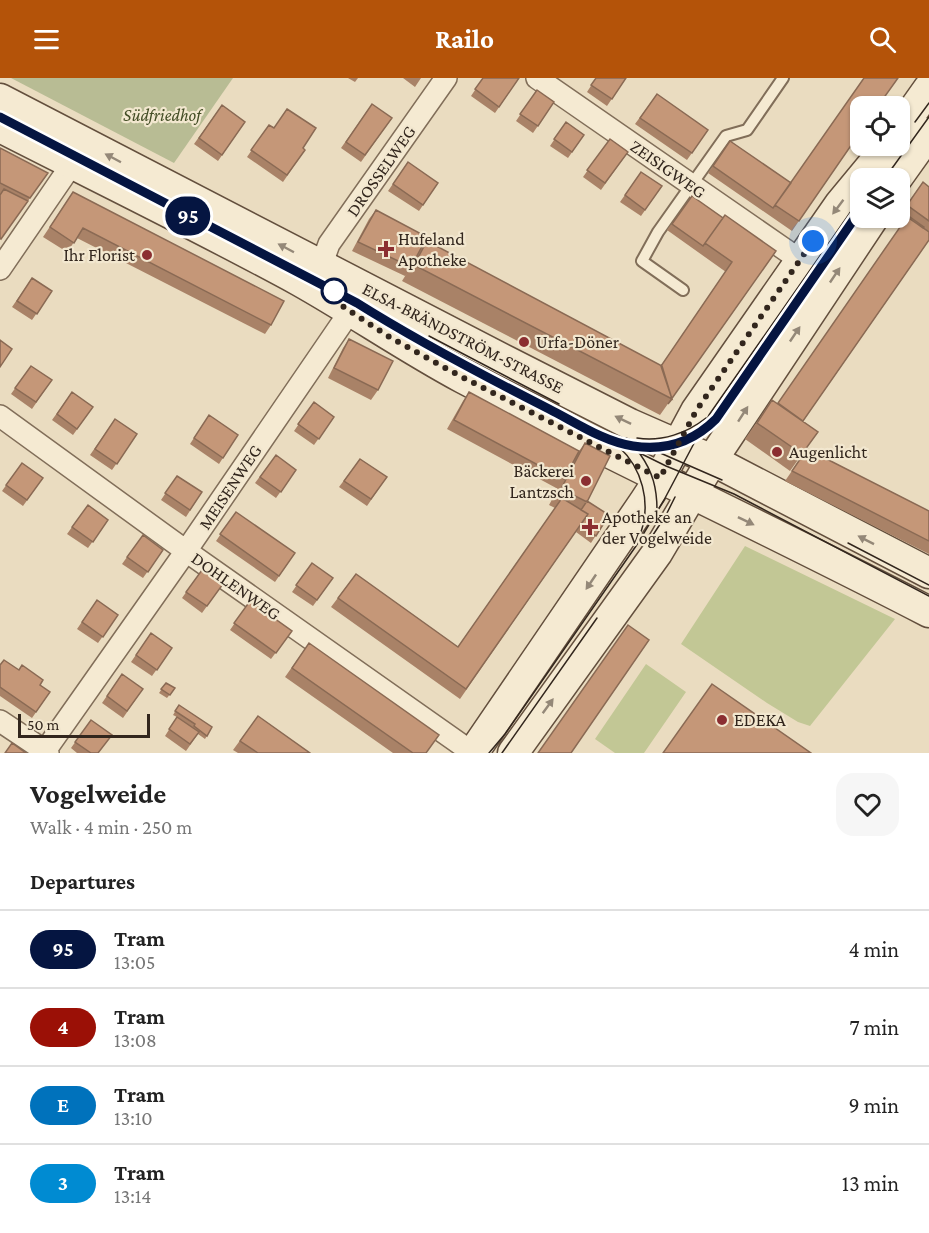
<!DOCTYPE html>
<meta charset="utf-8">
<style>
:root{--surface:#fff;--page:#f6f6f6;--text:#222;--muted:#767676;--line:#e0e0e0;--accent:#b45309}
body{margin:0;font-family:"Crimson Pro",serif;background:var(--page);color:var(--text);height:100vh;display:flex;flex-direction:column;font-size:22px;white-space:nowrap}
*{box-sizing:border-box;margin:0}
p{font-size:20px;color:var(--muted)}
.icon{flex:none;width:33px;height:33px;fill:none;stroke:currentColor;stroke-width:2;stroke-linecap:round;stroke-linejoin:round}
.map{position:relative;height:675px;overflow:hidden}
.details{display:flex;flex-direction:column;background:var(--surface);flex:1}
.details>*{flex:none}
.badge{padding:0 12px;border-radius:20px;font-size:21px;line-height:39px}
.controls{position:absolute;left:850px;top:18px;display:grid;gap:12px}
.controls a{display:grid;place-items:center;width:60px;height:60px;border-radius:12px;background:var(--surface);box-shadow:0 2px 4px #0004;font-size:30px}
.scale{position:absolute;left:18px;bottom:15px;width:132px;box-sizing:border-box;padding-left:6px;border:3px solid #32261d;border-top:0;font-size:16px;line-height:21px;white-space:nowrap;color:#32261d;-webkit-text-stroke:4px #f2e7cf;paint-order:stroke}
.you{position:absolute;width:30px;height:30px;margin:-15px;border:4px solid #fff;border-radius:50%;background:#1a73e8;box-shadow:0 0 0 9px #1a73e833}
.map>.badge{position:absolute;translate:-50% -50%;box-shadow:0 0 0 3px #fff}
h2{padding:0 30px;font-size:22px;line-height:54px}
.round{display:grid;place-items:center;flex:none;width:63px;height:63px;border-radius:18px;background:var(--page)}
.head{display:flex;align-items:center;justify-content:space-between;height:102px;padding:0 30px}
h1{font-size:28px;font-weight:700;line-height:45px}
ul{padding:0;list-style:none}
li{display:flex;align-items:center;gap:18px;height:78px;padding:0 30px;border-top:2px solid var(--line)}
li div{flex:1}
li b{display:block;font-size:22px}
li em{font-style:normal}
li .badge{min-width:66px;font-weight:700;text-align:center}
header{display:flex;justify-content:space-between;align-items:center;height:78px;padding:0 30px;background:var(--accent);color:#fff;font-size:27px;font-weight:700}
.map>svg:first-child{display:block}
.green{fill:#c2c795}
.cemetery{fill:#b8bc94}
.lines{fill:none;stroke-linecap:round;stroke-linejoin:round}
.lane-casing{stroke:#816e59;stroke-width:14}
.street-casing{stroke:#816e59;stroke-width:24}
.secondary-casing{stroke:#634f3d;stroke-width:33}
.lane{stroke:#f5ead2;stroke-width:10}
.street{stroke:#f5ead2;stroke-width:21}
.secondary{stroke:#f5ead2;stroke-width:30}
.tram{stroke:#32261d;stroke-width:1.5}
.wall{fill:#a98267}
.building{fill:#c59778;stroke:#8a6a54;stroke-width:1.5}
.oneway{fill:#948878}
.line-casing{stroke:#fff;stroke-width:14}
.line{stroke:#051541;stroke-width:9}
.walk{stroke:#32261d;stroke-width:6;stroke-dasharray:0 10.8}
.poi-dot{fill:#8b2e31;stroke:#f2e7cf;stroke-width:2}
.stop-dot{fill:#fff;stroke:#051541;stroke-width:3}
.labels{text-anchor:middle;stroke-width:4.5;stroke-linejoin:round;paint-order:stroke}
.park-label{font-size:18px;font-style:italic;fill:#434d25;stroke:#f2e7cf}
.street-label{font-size:18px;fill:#32261d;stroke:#f2e7cf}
.poi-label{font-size:18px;fill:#32261d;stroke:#f2e7cf;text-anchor:start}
</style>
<header><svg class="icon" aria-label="menu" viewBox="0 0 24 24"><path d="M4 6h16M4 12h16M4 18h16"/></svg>Railo<svg class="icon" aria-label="search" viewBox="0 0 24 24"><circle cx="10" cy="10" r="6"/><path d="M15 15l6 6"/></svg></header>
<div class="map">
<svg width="929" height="675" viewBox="0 0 929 675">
<rect width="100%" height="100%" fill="#eadcc0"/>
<path class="green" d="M745 468 895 541 810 648 798 644 767 625 681 566Z
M646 586 686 614 644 675H615L595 661Z"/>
<path class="cemetery" d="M11 0H233L174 85Z"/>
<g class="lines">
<g class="lane-casing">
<path id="lane" d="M683 212 642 183 658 154 726 58 747 52 783 0"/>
</g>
<g class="street-casing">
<path id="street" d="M537 0 800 182
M321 188 329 166 446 0
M0 191 72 86
M0 338 186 473 473 675
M0 643 48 675
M45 673 186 473 351 232"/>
</g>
<g class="secondary-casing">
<path id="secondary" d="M0 21 506 283 630 346 712 382 929 495
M0 49C100 100 201 149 300 203 355 234 407 270 463 300 617 381 775 454 929 534
M900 51 929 10
M897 100 929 55
M473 675 645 423 660 400 696 333 840 126 888 68
M513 675 657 475 712 382 873 140"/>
</g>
<use href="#lane" class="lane"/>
<use href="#street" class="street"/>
<use href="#secondary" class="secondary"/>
<path class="tram" d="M0 39 357 225 396 250 498 305 666 388 734 416 929 518
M915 44 929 25
M885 100 929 39
M429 258 559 326
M626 360 722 402
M637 360C662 364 687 355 706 340
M619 369C642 390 651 424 641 454
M652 370 671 368 701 355
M640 376C653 394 657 411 657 432
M651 460 666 437 675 419
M848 465 929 507
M489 675 505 656 636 468 664 422 709 337 861 119
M502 675 597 540"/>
</g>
<path class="wall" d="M348 0H358L355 4Z
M403 0H421L415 9Z
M483 0H519L495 35 471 18Z
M596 0H626L607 28 587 14Z
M537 12 554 24 533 55 516 43Z
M657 16 708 52 687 82 635 46Z
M372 26 392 40 361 84 341 70Z
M222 27 245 44 218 83 194 66Z
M566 44 584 57 568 80 550 68Z
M269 47 305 72 283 104 247 79Z
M861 53 792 153 708 95 730 63 791 105Z
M610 61 628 74 601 112 583 99Z
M0 70 48 95 0 162Z
M408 84 438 105 419 133 388 113Z
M641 94 662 108 641 138 620 124Z
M923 104 929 109V162L803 343 818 354 790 393 745 361 772 322 778 326 906 141 900 136Z
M73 114 271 247 265 256 77 160 67 174 43 159Z
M692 118 723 140 776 173 660 337 402 203 407 195 405 198 352 173 369 141 376 132 420 172 427 163 661 288 726 194 667 152Z
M32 200 52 213 32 242 12 229Z
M349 261 378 312 371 322 328 300 343 270Z
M31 288 52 302 32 331 11 316Z
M72 314 93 329 73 357 52 342Z
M469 314 579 373 585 365 587 423 609 437 591 465 576 454 581 446 460 621 331 529 356 496 458 569 555 430 549 427 559 409 558 411 447 351 463 323Z
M314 324 334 339 314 367 294 353Z
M209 337 238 357 219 386 190 366Z
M115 341 137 356 112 392 90 377Z
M807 371 929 433V476L785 403Z
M276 377 296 392 276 420 255 405Z
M360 381 387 399 367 428 339 409Z
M22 385 43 400 23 428 2 413Z
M177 398 202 414 186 439 161 422Z
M88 427 108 442 88 470 67 456Z
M236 434 295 475 275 504 216 463Z
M143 457 163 472 143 500 122 486Z
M312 485 333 500 313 528 292 514Z
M202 492 223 506 202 535 182 520Z
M97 522 118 537 98 565 77 551Z
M250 523 292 553 271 581 230 552Z
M151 555 172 570 152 598 131 584Z
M309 565 426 675H393L285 599Z
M0 587 40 607 50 614 32 640 0 618Z
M122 596 143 611 123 640 102 625Z
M166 605 175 610 167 620 159 615Z
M179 627 212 649 205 661 198 656 186 673 165 658 177 639 173 637Z
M258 638 310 675H238L233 672Z
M91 642 99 675H77L71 670Z"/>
<path class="building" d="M483 0H519L499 29 475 11Z
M596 0H626L612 21 591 7Z
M864 0H898L878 28H861V53L799 143 775 127Z
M537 12 554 24 538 48 520 36Z
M657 16 708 52 692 75 640 40Z
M372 26 392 40 365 77 346 64Z
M222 27 245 44 222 77 199 60Z
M287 31 316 50 303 70 305 72 287 97 251 72 269 47 274 50Z
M566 44 584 57 572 74 554 61Z
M610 61 628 74 605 105 587 92Z
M730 63 791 105 773 130 713 88Z
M0 70 48 95 30 120 0 105Z
M408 84 438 105 423 127 393 106Z
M641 94 662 108 645 132 625 117Z
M923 104 929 109V143L907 127Z
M4 111 28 123 1 161 0 160V117Z
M73 114 284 223 271 247 83 150 74 165 50 149Z
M692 118 723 140 703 168 672 146Z
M376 132 427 159 411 189 358 164Z
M725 137 776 173 668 326 672 321 661 288 732 184 705 165Z
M907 139 929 154V162L803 343 778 325Z
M910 139 924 149 923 150 909 140Z
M427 163 662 288 672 321 414 187Z
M32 200 52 213 37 236 17 223Z
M349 261 393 283 378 312 334 290Z
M0 262 12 271 0 289Z
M31 288 52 302 36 324 15 310Z
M72 314 93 329 77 351 57 336Z
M469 314 579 373 564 401 454 342Z
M772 322 818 354 802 376 757 345Z
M314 324 334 339 319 361 298 346Z
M209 337 238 357 223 380 194 360Z
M115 341 137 356 117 386 95 371Z
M585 365 610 378 587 424 561 411Z
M807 371 929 433V463L792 393Z
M276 377 296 392 281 414 260 399Z
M360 381 387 399 371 421 344 403Z
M22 385 43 400 27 422 6 407Z
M177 398 202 414 190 432 165 415Z
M562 420 588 436 466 611 338 520 356 496 458 569Z
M587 423 609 437 596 458 580 448 588 436 581 432Z
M88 427 108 442 93 464 72 449Z
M236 434 295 475 279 498 220 456Z
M143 457 163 472 148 494 127 479Z
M312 485 333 500 317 522 296 507Z
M202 492 223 506 207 528 186 514Z
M97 522 118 537 103 559 82 544Z
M250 523 292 553 276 575 234 545Z
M628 547 649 562 571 675H538Z
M151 555 172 570 157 592 136 577Z
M309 565 439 657 426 675H413L292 590Z
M4 582 19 592 22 587 43 602 40 607 50 614 36 634 0 609V587Z
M122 596 143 611 127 633 107 618Z
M166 605 175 610 170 617 161 611Z
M712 606 811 675H663Z
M179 627 212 649 207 658 194 648 195 646 175 633Z
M258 638 310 675H258L240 663Z
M177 639 199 654 190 666 169 651Z
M91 642 112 657 98 675H91L75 664Z
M12 665 26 675H5Z"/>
<defs><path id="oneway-solid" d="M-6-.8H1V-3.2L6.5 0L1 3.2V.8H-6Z" transform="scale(1.5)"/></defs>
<g class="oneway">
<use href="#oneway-solid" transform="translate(113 80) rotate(-152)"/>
<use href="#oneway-solid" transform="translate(838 129) rotate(127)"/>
<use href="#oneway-solid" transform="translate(286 170) rotate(-152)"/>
<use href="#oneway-solid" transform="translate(835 197) rotate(-56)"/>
<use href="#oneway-solid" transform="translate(795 256) rotate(-56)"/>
<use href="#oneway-solid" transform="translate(743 336) rotate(-57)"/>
<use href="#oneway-solid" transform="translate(623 342) rotate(-154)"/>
<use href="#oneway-solid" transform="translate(746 443) rotate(26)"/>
<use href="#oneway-solid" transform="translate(866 462) rotate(-153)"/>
<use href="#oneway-solid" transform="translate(591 504) rotate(124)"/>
<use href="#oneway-solid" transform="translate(548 628) rotate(-54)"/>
</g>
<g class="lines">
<g class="line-casing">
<path id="line" d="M0 39 357 225C419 264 484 298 549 331 575 344 604 364 633 368 665 373 693 364 716 341L861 131"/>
</g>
<use href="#line" class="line"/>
<path class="walk" d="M334 213 333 222 391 260 460 298 660 400 696 333 813 163"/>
</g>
<g class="poi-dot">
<path d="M383 162h6v6h6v6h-6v6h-6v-6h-6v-6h6z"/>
<circle cx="147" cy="177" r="6"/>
<circle cx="524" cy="264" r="6"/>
<circle cx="777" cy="374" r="6"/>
<circle cx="586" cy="403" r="6"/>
<path d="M587 440h6v6h6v6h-6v6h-6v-6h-6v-6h6z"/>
<circle cx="722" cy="642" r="6"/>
</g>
<circle class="stop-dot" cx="334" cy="213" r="12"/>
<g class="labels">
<g class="park-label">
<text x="162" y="43">Südfriedhof</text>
</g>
<g class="street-label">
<text transform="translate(668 91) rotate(35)" y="6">ZEISIGWEG</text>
<text transform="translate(381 93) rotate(-55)" y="6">DROSSELWEG</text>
<text transform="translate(463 260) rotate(27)" y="6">ELSA-BRÄNDSTRÖM-STRASSE</text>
<text transform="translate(230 409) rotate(-56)" y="6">MEISENWEG</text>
<text transform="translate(236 508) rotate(35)" y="6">DOHLENWEG</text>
</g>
<g class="poi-label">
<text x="398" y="167">Hufeland<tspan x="398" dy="21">Apotheke</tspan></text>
<text x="135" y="183" text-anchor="end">Ihr Florist</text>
<text x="536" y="270">Urfa-Döner</text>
<text x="789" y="380">Augenlicht</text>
<text x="574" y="399" text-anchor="end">Bäckerei<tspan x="574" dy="21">Lantzsch</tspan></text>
<text x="602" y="445">Apotheke an<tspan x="602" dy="21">der Vogelweide</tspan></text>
<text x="734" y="648">EDEKA</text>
</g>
</g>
</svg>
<div class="controls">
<a><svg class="icon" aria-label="locate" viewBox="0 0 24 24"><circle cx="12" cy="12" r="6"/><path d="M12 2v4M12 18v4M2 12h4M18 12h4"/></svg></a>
<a><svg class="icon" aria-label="layers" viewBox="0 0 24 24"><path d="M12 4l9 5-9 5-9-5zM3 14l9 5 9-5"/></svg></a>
</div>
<div class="scale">50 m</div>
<div class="you" style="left:813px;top:163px"></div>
<b class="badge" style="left:188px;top:138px;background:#051541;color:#fff">95</b>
</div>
<section class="details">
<div class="head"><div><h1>Vogelweide</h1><p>Walk · 4 min · 250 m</p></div><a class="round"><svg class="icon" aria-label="heart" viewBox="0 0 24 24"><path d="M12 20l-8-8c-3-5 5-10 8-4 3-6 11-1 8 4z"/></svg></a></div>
<h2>Departures</h2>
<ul>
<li><span class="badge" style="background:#051541;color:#fff">95</span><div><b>Tram</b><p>13:05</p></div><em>4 min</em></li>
<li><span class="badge" style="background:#9b1006;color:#fff">4</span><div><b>Tram</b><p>13:08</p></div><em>7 min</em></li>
<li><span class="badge" style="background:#0072bc;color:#fff">E</span><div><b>Tram</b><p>13:10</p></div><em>9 min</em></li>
<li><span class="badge" style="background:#008bd2;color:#fff">3</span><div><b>Tram</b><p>13:14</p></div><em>13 min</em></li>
</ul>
</section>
